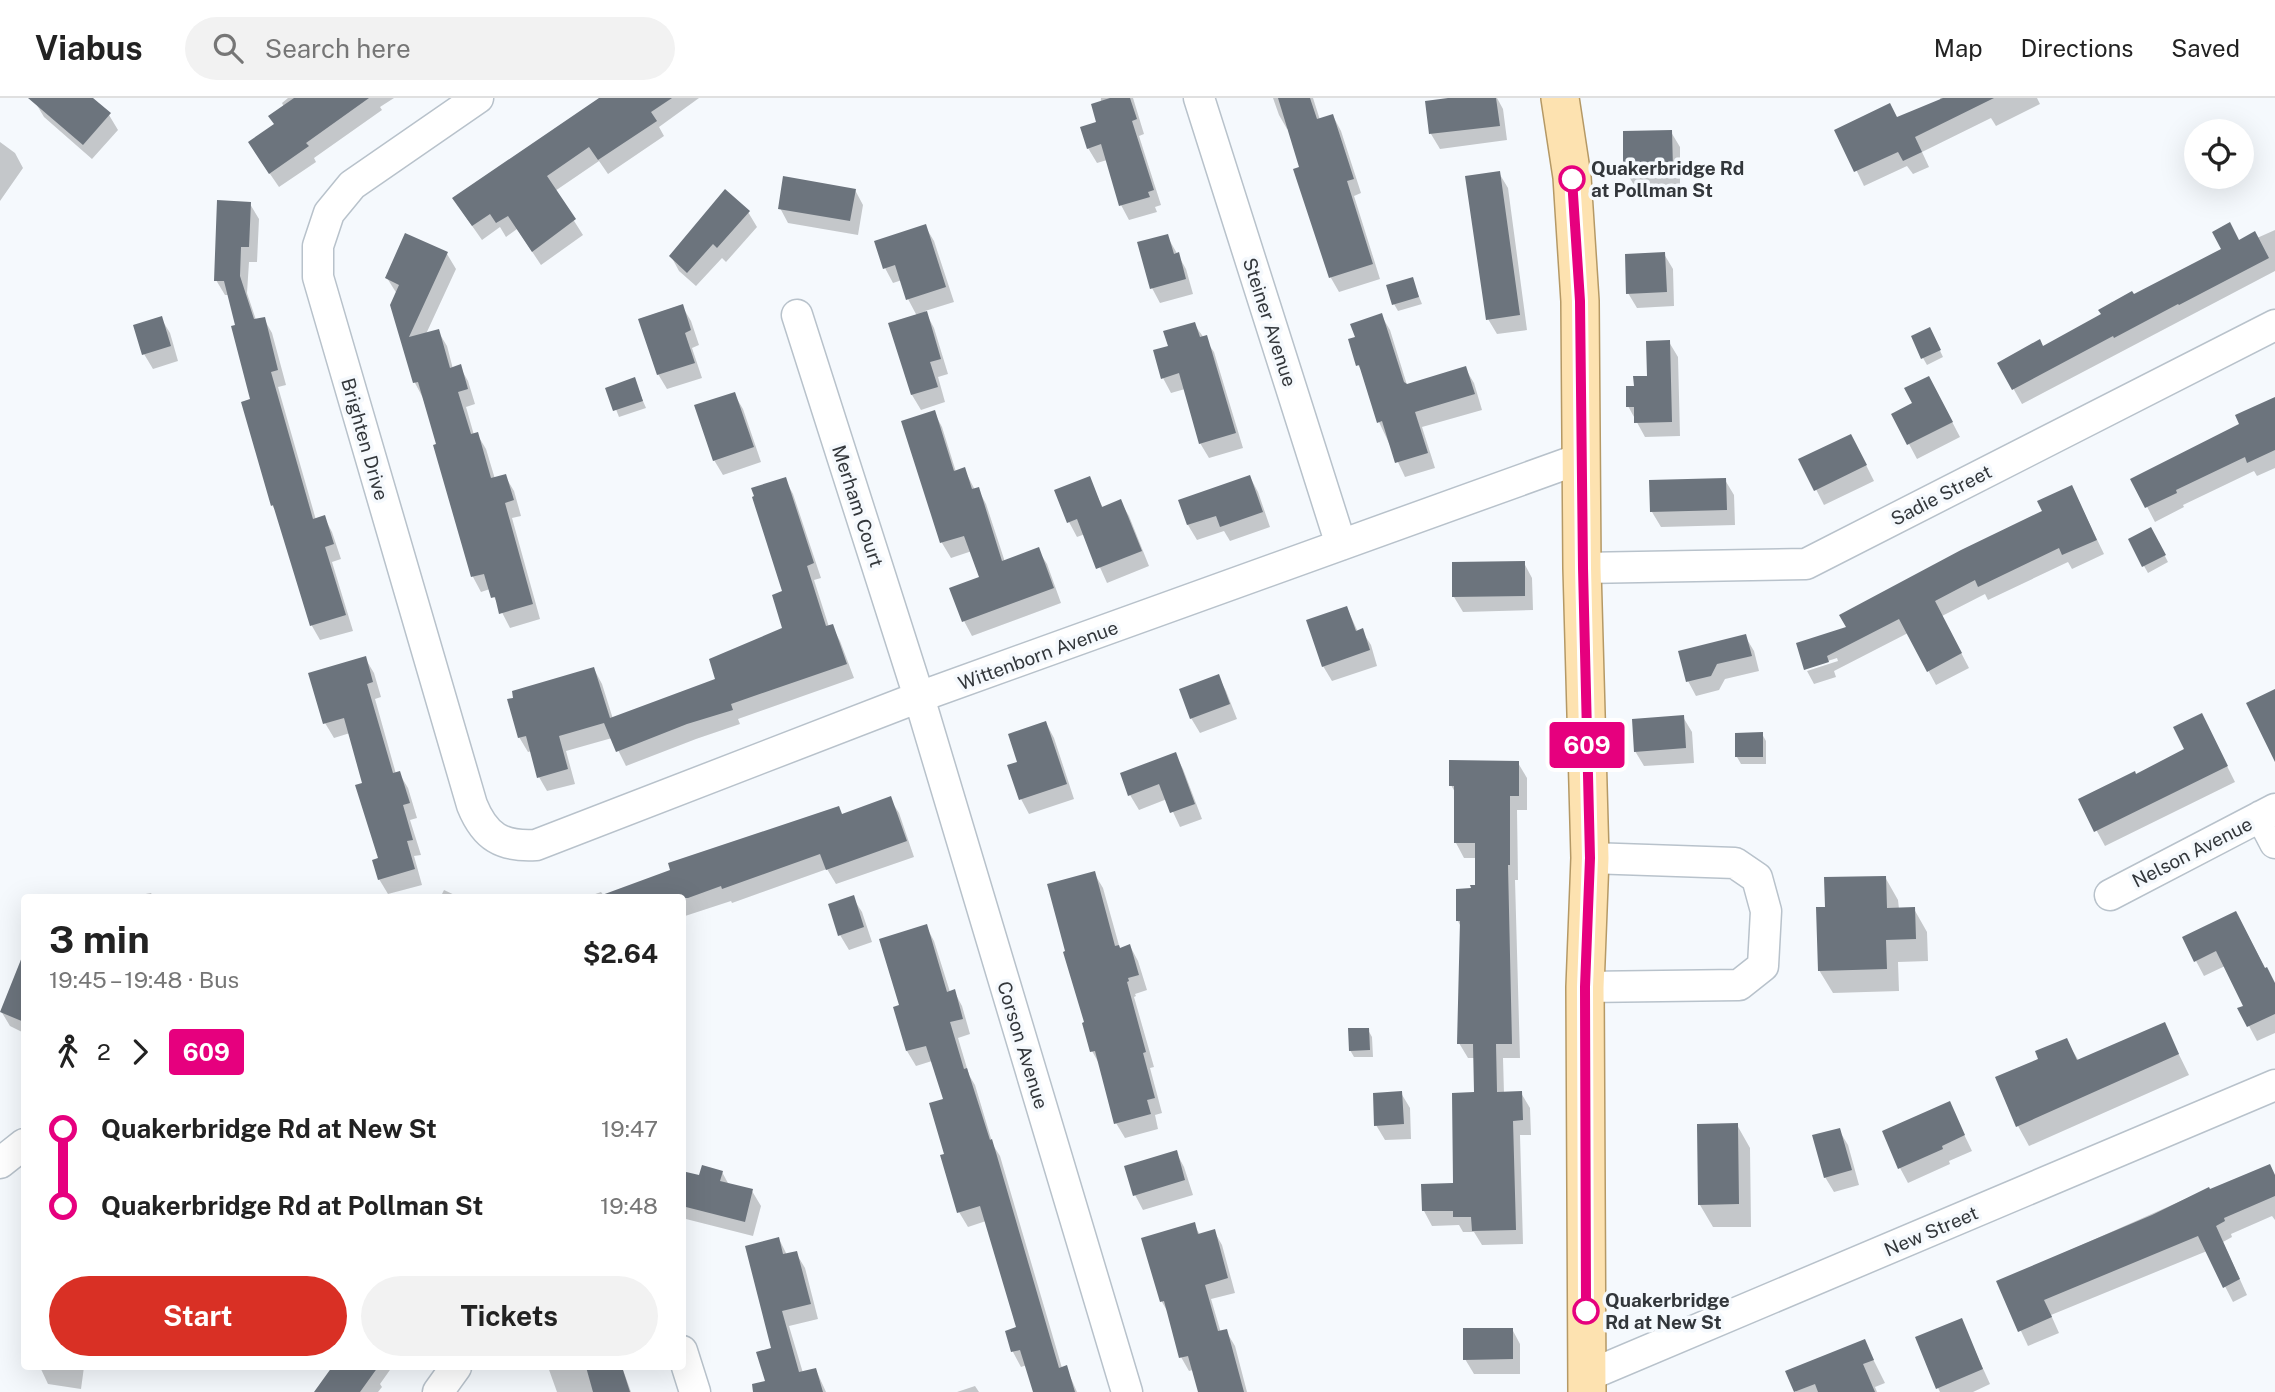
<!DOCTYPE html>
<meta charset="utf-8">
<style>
:root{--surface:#fff;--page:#f2f2f2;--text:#222;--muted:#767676;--line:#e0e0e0;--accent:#d93025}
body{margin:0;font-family:"Public Sans",sans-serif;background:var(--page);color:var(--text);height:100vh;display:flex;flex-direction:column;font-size:26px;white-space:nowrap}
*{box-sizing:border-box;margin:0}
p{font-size:23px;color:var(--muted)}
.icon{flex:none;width:38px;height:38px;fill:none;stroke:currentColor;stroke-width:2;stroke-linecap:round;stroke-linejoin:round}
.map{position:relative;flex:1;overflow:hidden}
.details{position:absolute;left:21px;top:796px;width:665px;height:476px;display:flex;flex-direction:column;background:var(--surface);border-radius:7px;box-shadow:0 7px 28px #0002}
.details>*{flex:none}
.badge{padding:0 14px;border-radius:5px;font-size:24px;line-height:46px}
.controls{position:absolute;left:2184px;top:21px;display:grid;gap:14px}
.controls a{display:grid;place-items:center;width:70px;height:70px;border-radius:50%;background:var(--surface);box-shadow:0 7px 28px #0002;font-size:35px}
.map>.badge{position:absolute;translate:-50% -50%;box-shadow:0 0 0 4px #fff}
.legs{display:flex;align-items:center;gap:10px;height:77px;padding:0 28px;font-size:23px}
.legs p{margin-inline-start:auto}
.overview{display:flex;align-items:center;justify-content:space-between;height:119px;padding:0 28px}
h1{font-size:38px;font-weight:700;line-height:52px}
.cta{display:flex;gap:14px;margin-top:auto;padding:14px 28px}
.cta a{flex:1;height:80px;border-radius:42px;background:var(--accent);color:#fff;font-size:28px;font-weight:700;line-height:80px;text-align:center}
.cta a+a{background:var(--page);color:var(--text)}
ul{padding:0 28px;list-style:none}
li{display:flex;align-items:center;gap:24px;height:77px;font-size:26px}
li i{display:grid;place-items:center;width:10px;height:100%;margin:0 9px;background:currentColor}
li i::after{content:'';width:18px;height:18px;margin:-9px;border:5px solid;border-radius:50%;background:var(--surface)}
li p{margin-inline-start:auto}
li:first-child i{background:linear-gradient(#0000 50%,currentColor 0)}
li:last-child i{background:linear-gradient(currentColor 50%,#0000 0)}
header{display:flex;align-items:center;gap:42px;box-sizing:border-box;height:98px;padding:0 35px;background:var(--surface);border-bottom:2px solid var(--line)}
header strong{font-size:33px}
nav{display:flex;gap:38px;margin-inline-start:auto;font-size:24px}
.search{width:490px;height:63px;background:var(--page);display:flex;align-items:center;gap:18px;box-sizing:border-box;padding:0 24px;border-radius:38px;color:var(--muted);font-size:26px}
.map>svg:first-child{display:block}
.shadow{fill:#0003}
.building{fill:#6c747d}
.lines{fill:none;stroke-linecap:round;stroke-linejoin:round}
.minor-casing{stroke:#b8c2cb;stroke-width:33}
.major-casing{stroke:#b59965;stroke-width:40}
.minor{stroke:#fff;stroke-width:30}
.major{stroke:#fde2b0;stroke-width:37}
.line-1-casing{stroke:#fff;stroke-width:16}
.line-1{stroke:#e6007e;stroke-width:10}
.stop-1-dot{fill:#fff;stroke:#e6007e;stroke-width:3.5}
.labels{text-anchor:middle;stroke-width:7;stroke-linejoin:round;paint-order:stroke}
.stop-label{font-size:19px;font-weight:bold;fill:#33373b;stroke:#f5f9fd;text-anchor:start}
.street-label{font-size:19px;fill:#33373b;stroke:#f5f9fd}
</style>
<header>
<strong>Viabus</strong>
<div class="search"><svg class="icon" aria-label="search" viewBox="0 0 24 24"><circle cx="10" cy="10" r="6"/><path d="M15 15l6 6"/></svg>Search here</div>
<nav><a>Map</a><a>Directions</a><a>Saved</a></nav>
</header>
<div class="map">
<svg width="2275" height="1294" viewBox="0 0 2275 1294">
<rect width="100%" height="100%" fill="#f5f9fd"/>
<path class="shadow" d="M39 0H90L109 17 118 32 92 61 44 19 35 4Z
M288 0H394L380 9 382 12 314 60 316 64 279 89 259 60 284 9 282 5Z
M604 0H699L659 29 664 38 608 76 599 63 555 93 583 137 541 167 517 131 506 139 500 129 482 142 463 115Z
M1101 0H1133L1144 36 1139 38 1161 107 1155 109 1157 114 1129 122 1121 107 1107 62 1097 65 1088 50 1099 25Z
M1273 0H1313L1320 22 1333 18 1341 33 1361 95 1354 98 1380 181 1339 194 1331 180 1295 72 1302 70 1289 30 1287 31 1279 17Z
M1461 0H1497L1503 11 1507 42 1440 51 1431 36 1427 4Z
M1940 0H2037L2040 6 1996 28 1991 20 1922 54 1929 69 1913 76 1907 68 1864 88 1837 32 1897 21 1941 2Z
M1671 34 1680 49V87H1634L1625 72Z
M0 44 15 55 23 70 0 103Z
M1499 75 1508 90 1527 232 1497 236 1488 221Z
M855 92 863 107 858 137 788 125 780 110Z
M250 106 259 121 257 164H249L247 195 256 222 264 221 272 235 286 287 278 289 316 422 324 419 332 434 341 461 332 464 353 533 320 542 312 528 279 418 272 407 237 228 229 197H225L216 182Z
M748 114 757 129 726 164 722 160 696 188 679 173 671 158Z
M925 128 934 143 954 204 925 213 934 230 948 276 938 279 945 304 921 312 912 297 891 226 917 218 908 201 902 182 893 185 885 170Z
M2275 132V173L2022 306 1999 265 2043 250 2133 199 2239 144 2257 140Z
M1167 138 1186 171 1193 196 1160 205 1152 190Z
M447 156 456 171 426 236 438 233 447 248 453 271 460 269 468 283 475 306 466 309 474 337 477 336 486 351 495 381 505 378 514 393 521 418 512 420 540 521 510 530 490 491 481 494 473 479 435 348 438 347 423 300 415 285 397 196 387 180Z
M1664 156 1673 171 1674 208 1637 210 1628 195Z
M1412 181 1422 206 1398 213 1394 206Z
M682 208 691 223 699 247 692 250 702 280 667 291 658 276Z
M1381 217 1390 232 1407 287 1465 270 1474 285 1482 312 1422 329 1435 370 1405 379 1379 324 1365 278 1358 267 1357 240Z
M161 220 170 235 178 263 153 271 144 256Z
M1194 226 1214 254 1243 350 1209 360 1200 345 1185 291 1171 295 1163 280 1170 249Z
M1933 238 1943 259 1927 267 1923 260Z
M1669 244 1678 259 1680 338 1645 339 1628 308 1635 289 1649 280Z
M634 282 646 310 619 319 608 291Z
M1937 295 1960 339 1917 361 1909 346Z
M734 296 743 311 761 364 723 377 714 362Z
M2275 301V370L2257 378 2254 373 2183 407 2184 409 2155 424 2133 382 2241 327Z
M934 314 942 329 956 374 964 371 975 392 978 391 986 406 1005 464 1038 452 1047 466 1061 505 972 538 964 523 982 480 972 453 951 460 942 445 903 324Z
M1859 353 1874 383 1824 407 1801 362Z
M1250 379 1258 394 1270 429 1230 443 1224 433 1197 442 1188 427 1180 403Z
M785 381 793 396 821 480 814 482 829 529 832 528 840 543 854 580 738 621 740 626 696 641 626 668 612 640 566 653 575 686 547 693 539 679 532 653 528 654 519 639 594 571 602 586 613 621 718 582 785 531Z
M1089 381 1103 410 1120 403 1129 418 1149 468 1107 485 1085 436 1077 439 1069 424Z
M1725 382 1734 397 1735 427 1661 429 1652 414Z
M2079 404 2104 456 2072 471 2068 464 1988 502 1985 496 1942 518 1969 570 1936 587 1908 535 1834 573 1836 579 1814 586 1807 573 1838 563 1837 560 1806 570V572L1798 546 1848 530Z
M2151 431 2168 464 2148 475 2144 468Z
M1524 465 1532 480 1533 512 1463 514 1454 499Z
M1347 510 1358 534 1362 533 1371 547 1377 568 1332 583 1323 568Z
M1745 538 1754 553 1759 573 1725 581 1719 592 1696 598 1688 583Z
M365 560 374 575 381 599 375 601 396 676 399 675 408 690 417 720 410 722 421 757 414 758 422 787 388 796 379 781 380 761 364 686 350 635 334 640 325 625Z
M1218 578 1226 593 1237 621 1200 635 1191 620Z
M1683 619 1692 634 1694 665 1644 668 1635 653Z
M1046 625 1054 640 1074 701 1029 716 1021 701 1020 665Z
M2209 632 2235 684 2105 748 2080 702 2136 678 2186 652Z
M1762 636 1766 643V666H1741L1737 659Z
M1175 656 1183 671 1202 721 1180 729 1167 701 1139 712 1130 697Z
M1518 665 1527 680V712H1517L1518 782H1515L1520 960H1503L1504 996 1521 995 1530 1010 1531 1037H1520L1523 1146 1482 1147 1474 1134H1463L1459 1127 1432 1128 1424 1113 1455 1086 1476 996 1475 960H1468L1459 945 1461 829 1458 823 1473 792 1477 788V760H1464L1456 745V696L1451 687Z
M890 701 899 715 914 759 836 786 827 771 732 805 731 803 682 819V800H584L601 794 604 798Z
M1094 775 1103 790 1120 851 1130 848 1138 863 1147 892 1135 896 1136 898 1134 899 1154 969 1150 970 1162 1015 1155 1017 1158 1031 1125 1040 1116 1025 1101 969 1092 953Z
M1885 779 1898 802 1899 811H1914L1927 834 1928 863 1898 864 1899 893 1833 895 1819 872Z
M444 792 461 800H440Z
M151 795 154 800H124Z
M853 800 862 814 872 844 849 852 840 837Z
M926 828 934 843 950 894 954 893 962 908 970 936 958 940 969 977 975 987 993 1047 1000 1058 1062 1270 1066 1269 1077 1294H1034L1027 1267 1021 1269 1013 1254 1007 1234 1018 1231 986 1123 968 1129 959 1114 947 1057 945 1002 932 963 916 968 907 953 901 909Z
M2244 830 2275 889V935L2257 943 2240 911 2245 908 2225 868 2204 878 2196 863Z
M24 858V935L10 928 1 913Z
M2164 926 2189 977 2029 1048 2018 1028 2040 962 2066 942 2079 963Z
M1368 932 1372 939 1373 959H1354L1350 952Z
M1401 995 1410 1010 1411 1041 1385 1042 1376 1027Z
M1949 1005 1972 1053 1949 1063 1950 1066 1908 1085 1900 1070Z
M1737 1027 1750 1050 1751 1129H1713L1700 1107Z
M1839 1032 1848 1047 1859 1087 1834 1094 1825 1079Z
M1176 1054 1184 1069 1193 1097 1143 1112 1135 1097Z
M722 1074 729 1087 752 1093 761 1108 753 1138 682 1120V1076L700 1079Z
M2275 1077V1122L2272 1118 2231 1136 2232 1139 2223 1144 2247 1197 2233 1204 2207 1153 2051 1217 2059 1235 2028 1248 1998 1184 2208 1091 2209 1093Z
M1194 1126 1200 1137 1214 1133 1222 1147 1235 1195 1211 1201 1221 1235 1226 1233 1235 1248 1247 1294H1199L1193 1272 1189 1273 1181 1259 1170 1218 1162 1204 1144 1141Z
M779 1141 787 1157 796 1155 805 1170 818 1221 789 1228 803 1275 816 1272 826 1294H770Z
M1961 1222 1990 1286 1973 1294H1940L1938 1290Z
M1512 1231 1520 1246V1276H1474L1465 1261Z
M1864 1243 1885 1285 1875 1289 1877 1294H1796L1788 1274Z
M40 1269H84L81 1291 48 1286Z
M334 1269H392L380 1286 382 1289 378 1294H316Z
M548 1269H622L631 1294H557Z
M975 1288 979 1294H957Z"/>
<path class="building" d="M28 0H93L111 15 83 47Z
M294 0H369L306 45 309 48 269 76 248 44 274 26 268 18Z
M599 0H672L651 14 657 23 598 62 589 49 547 78 576 121 532 154 508 118 496 125 490 116 472 128 452 100Z
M1110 0H1130L1137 21 1132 23 1154 92 1148 94 1150 99 1119 108 1101 46 1087 51 1080 29 1096 24 1091 6Z
M1278 0H1310L1317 21 1333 16 1354 81 1347 83 1373 166 1329 180 1293 71 1299 69Z
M1448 0H1496L1500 28 1429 36 1425 3Z
M1943 0H1994L1915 39 1922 54 1903 63 1898 54 1854 74 1834 32 1890 5 1897 19Z
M1672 32 1673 72 1623 73V33Z
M1500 73 1520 217 1486 222 1465 78Z
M783 78 856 91 850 123 778 111Z
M725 91 750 113 717 150 713 146 687 175 669 158Z
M217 102 251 104 249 149H241L240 178 254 221 265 219 278 272 271 274 313 421 325 417 334 446 325 449 346 517 310 528 273 407 271 408 241 304 250 301 231 228 235 227 224 183H214Z
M2230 124 2239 142 2255 133 2269 160 2179 207 2178 206 2114 240 2113 238 2012 292 1997 265 2040 241 2043 248 2101 216 2098 212 2132 193 2134 196 2221 151 2212 134Z
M926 126 946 189 906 202 895 167 883 171 874 143Z
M405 135 448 154 409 239 439 231 450 270 461 266 468 291 458 294 471 336 478 334 491 380 506 376 514 402 505 405 533 506 499 516 495 499 491 500 484 476 471 479 433 347 436 346 418 284 413 285 390 207 399 187 385 180Z
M1168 136 1174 156 1179 154 1186 181 1150 191 1137 144Z
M1665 154 1667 194 1626 196 1625 156Z
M1413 179 1419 199 1392 207 1386 187Z
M683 206 691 232 685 235 695 265 657 277 638 221Z
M927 213 941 261 930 264 938 289 911 297 888 225Z
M1382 215 1404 284 1407 286 1466 268 1475 296 1415 314 1428 355 1395 365 1382 323 1377 325 1359 267 1356 268 1348 241 1355 239 1350 226Z
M162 218 171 248 142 257 133 227Z
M1195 224 1200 239 1207 237 1236 335 1199 346 1179 275 1161 281 1153 252 1168 248 1163 233Z
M1930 229 1941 252 1921 261 1911 238Z
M1670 242 1672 324 1634 325V309H1626V288H1634L1633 278H1647L1646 243Z
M1929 278 1953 324 1907 347 1891 316 1912 305 1904 290Z
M635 279 643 303 613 313 605 290Z
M735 294 754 349 713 363 694 307Z
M2275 299V352L2247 365 2245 359 2176 392 2177 395 2145 410 2130 381 2239 326 2235 317Z
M935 312 954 373 965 369 972 391 979 389 1002 463 1039 449 1054 490 962 524 949 490 979 479 964 438 940 445 901 323Z
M1851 336 1867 367 1814 393 1798 361Z
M1250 377 1263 414 1220 429 1216 418 1187 427 1178 402Z
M1090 378 1102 409 1121 401 1142 453 1096 471 1077 421 1067 425 1054 392Z
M786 379 814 465 807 468 826 528 833 526 847 566 731 606 733 612 687 626 616 654 604 625 559 638 568 671 537 680 526 638 518 640 507 601 513 600 512 593 594 569 610 620 715 581 709 561 782 530 772 497 782 493 752 399 754 398 751 390Z
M1726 380 1727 412 1650 414 1649 382Z
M2072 387 2097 442 2062 457 2059 450 1978 489 1975 482 1935 503 1962 555 1927 574 1899 521 1827 558 1829 564 1804 572 1796 545 1846 529 1839 517 1961 452 2042 413 2037 403Z
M2151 429 2166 457 2142 469 2128 441Z
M1525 463V498L1452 499V464Z
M1347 508 1356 533 1363 530 1370 552 1322 569 1306 522Z
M1746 536 1752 558 1717 566 1711 578 1686 584 1678 553Z
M366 558 373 584 367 586 393 675 400 673 410 705 403 707 413 742 407 743 415 771 378 782 372 762 378 760 355 687 362 685 344 620 323 626 308 575Z
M1219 576 1230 606 1190 621 1179 591Z
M2275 591V664L2246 605Z
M2202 615 2228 668 2094 734 2078 701 2135 673 2136 676 2184 651 2173 629Z
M1684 617 1686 650 1634 654 1632 621Z
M1046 623 1067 686 1019 702 1007 667 1017 664 1008 636Z
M1763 634V659H1735V635Z
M1176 654 1195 706 1170 715 1159 686 1128 698 1120 675Z
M1449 662 1519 663V698H1510V767H1508L1512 946H1496L1497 994 1522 993 1523 1022 1513 1023 1516 1132 1472 1133 1471 1119H1453V1113H1422L1421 1086 1453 1085 1452 995 1474 994 1473 946H1457L1460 823H1456V791L1471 790 1470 787H1475V745H1454V688H1449Z
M891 698 907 743 826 772 820 756 722 791 721 788 688 800H602V797L670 772 668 765 839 708 842 716Z
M1095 773 1115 848 1119 847 1120 850 1130 846 1139 877 1128 880 1129 883 1127 884 1146 954 1143 955 1155 1000 1147 1002 1151 1016 1114 1026 1095 953 1090 954 1082 925 1084 924 1063 854 1065 853 1047 786Z
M1886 778 1887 810 1915 809 1916 841 1886 842 1887 871 1818 873 1816 809H1825L1824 779Z
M854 797 864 829 838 838 828 806Z
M2236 813 2265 870 2267 869 2275 885V916L2247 929 2237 910 2243 908 2216 853 2194 864 2182 839Z
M927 826 947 894 955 891 963 921 950 924 964 971 967 970 990 1042 992 1041 1059 1270 1067 1267 1075 1294H1033L1020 1252 1011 1254 1005 1233 1016 1229 980 1108 957 1115 940 1057 944 1056 929 1005 943 1001 926 948 906 953 893 909 899 907 879 841Z
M24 854V924L0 914Z
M2165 924 2179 956 2016 1029 1995 979 2038 961 2035 953 2067 940 2077 962Z
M1348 930H1369L1370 952 1349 953Z
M1402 993 1404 1026 1374 1028 1373 995Z
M1950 1003 1965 1037 1942 1048 1943 1051 1898 1071 1882 1033Z
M1738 1025 1739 1106 1698 1107 1697 1026Z
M1840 1030 1852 1072 1824 1080 1812 1037Z
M1177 1052 1185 1082 1133 1098 1124 1068Z
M2270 1066 2275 1077V1098L2224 1120 2225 1123 2216 1128 2240 1181 2223 1190 2198 1138 2044 1202 2052 1219 2018 1234 1996 1183 2152 1117 2209 1089 2210 1091Z
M702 1067 723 1073 720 1083 753 1091 745 1124 682 1108V1073L699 1077Z
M1195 1124 1198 1136 1215 1131 1228 1180 1205 1187 1218 1233 1227 1231 1244 1294H1198L1188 1258 1179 1260 1164 1203 1160 1204 1141 1140Z
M779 1139 783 1156 797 1153 811 1206 782 1213 799 1274 816 1270 823 1294H753L752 1286 765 1283 756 1254 771 1250 745 1148Z
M1962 1220 1983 1271 1936 1291 1915 1239Z
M1463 1230H1513V1261L1463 1262Z
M1865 1241 1874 1262 1863 1266 1875 1294H1818L1815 1286 1794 1294 1785 1273Z
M332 1269H378L360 1294H314Z
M586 1269H622L630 1294H593Z"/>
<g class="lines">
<g class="minor-casing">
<path id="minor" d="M478 0 352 87 329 115 318 148V179L472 707C485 739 502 749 536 747L919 599 1582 360
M1199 0 1341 447
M797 217 919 599 1127 1294
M1582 470 1806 466 2275 227
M2261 718 2275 745
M2110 797 2275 711
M1585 889 1739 887 1763 868 1766 813 1757 780 1735 765 1590 760
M0 1065 24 1046
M682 1253 695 1294
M1587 1278 2275 987
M438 1294 456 1269"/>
</g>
<g class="major-casing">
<path id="major" d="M1560 0 1572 79 1580 203 1582 470 1590 760 1585 889 1587 1294"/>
</g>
<use href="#minor" class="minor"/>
<use href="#major" class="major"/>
</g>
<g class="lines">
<g class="line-1-casing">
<path id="line-1" d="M1572 81 1580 203 1583 470 1590 760 1585 889 1586 1213"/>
</g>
<use href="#line-1" class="line-1"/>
</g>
<g class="stop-1-dot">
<circle cx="1572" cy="81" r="12"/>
<circle cx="1586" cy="1213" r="12"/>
</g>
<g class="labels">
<g class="stop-label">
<text x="1591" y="77">Quakerbridge Rd<tspan x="1591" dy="22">at Pollman St</tspan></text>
<text x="1605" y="1209">Quakerbridge<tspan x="1605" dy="22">Rd at New St</tspan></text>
</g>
<g class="street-label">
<text transform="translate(1270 224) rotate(72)" y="7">Steiner Avenue</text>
<text transform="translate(365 341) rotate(74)" y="7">Brighten Drive</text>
<text transform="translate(1941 397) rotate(-27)" y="7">Sadie Street</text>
<text transform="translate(858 408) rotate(72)" y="7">Merham Court</text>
<text transform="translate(1038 557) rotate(-20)" y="7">Wittenborn Avenue</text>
<text transform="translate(2192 754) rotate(-27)" y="7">Nelson Avenue</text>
<text transform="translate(1023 947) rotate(73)" y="7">Corson Avenue</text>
<text transform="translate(1931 1133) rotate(-23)" y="7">New Street</text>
</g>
</g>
</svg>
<div class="controls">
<a><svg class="icon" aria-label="locate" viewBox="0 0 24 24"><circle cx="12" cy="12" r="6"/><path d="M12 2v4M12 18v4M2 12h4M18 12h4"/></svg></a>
</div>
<b class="badge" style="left:1587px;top:647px;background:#e6007e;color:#fff">609</b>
<section class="details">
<div class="overview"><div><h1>3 min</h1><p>19:45 – 19:48 · Bus</p></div><b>$2.64</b></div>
<div class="legs"><svg class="icon" aria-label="walk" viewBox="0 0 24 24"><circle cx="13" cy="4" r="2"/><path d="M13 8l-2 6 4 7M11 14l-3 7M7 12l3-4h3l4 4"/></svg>2<svg class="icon" aria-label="forward" viewBox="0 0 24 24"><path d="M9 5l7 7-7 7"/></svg><b class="badge" style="background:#e6007e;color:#fff">609</b></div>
<ul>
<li><i style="color:#e6007e"></i><b>Quakerbridge Rd at New St</b><p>19:47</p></li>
<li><i style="color:#e6007e"></i><b>Quakerbridge Rd at Pollman St</b><p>19:48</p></li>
</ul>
<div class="cta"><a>Start</a><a>Tickets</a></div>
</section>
</div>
